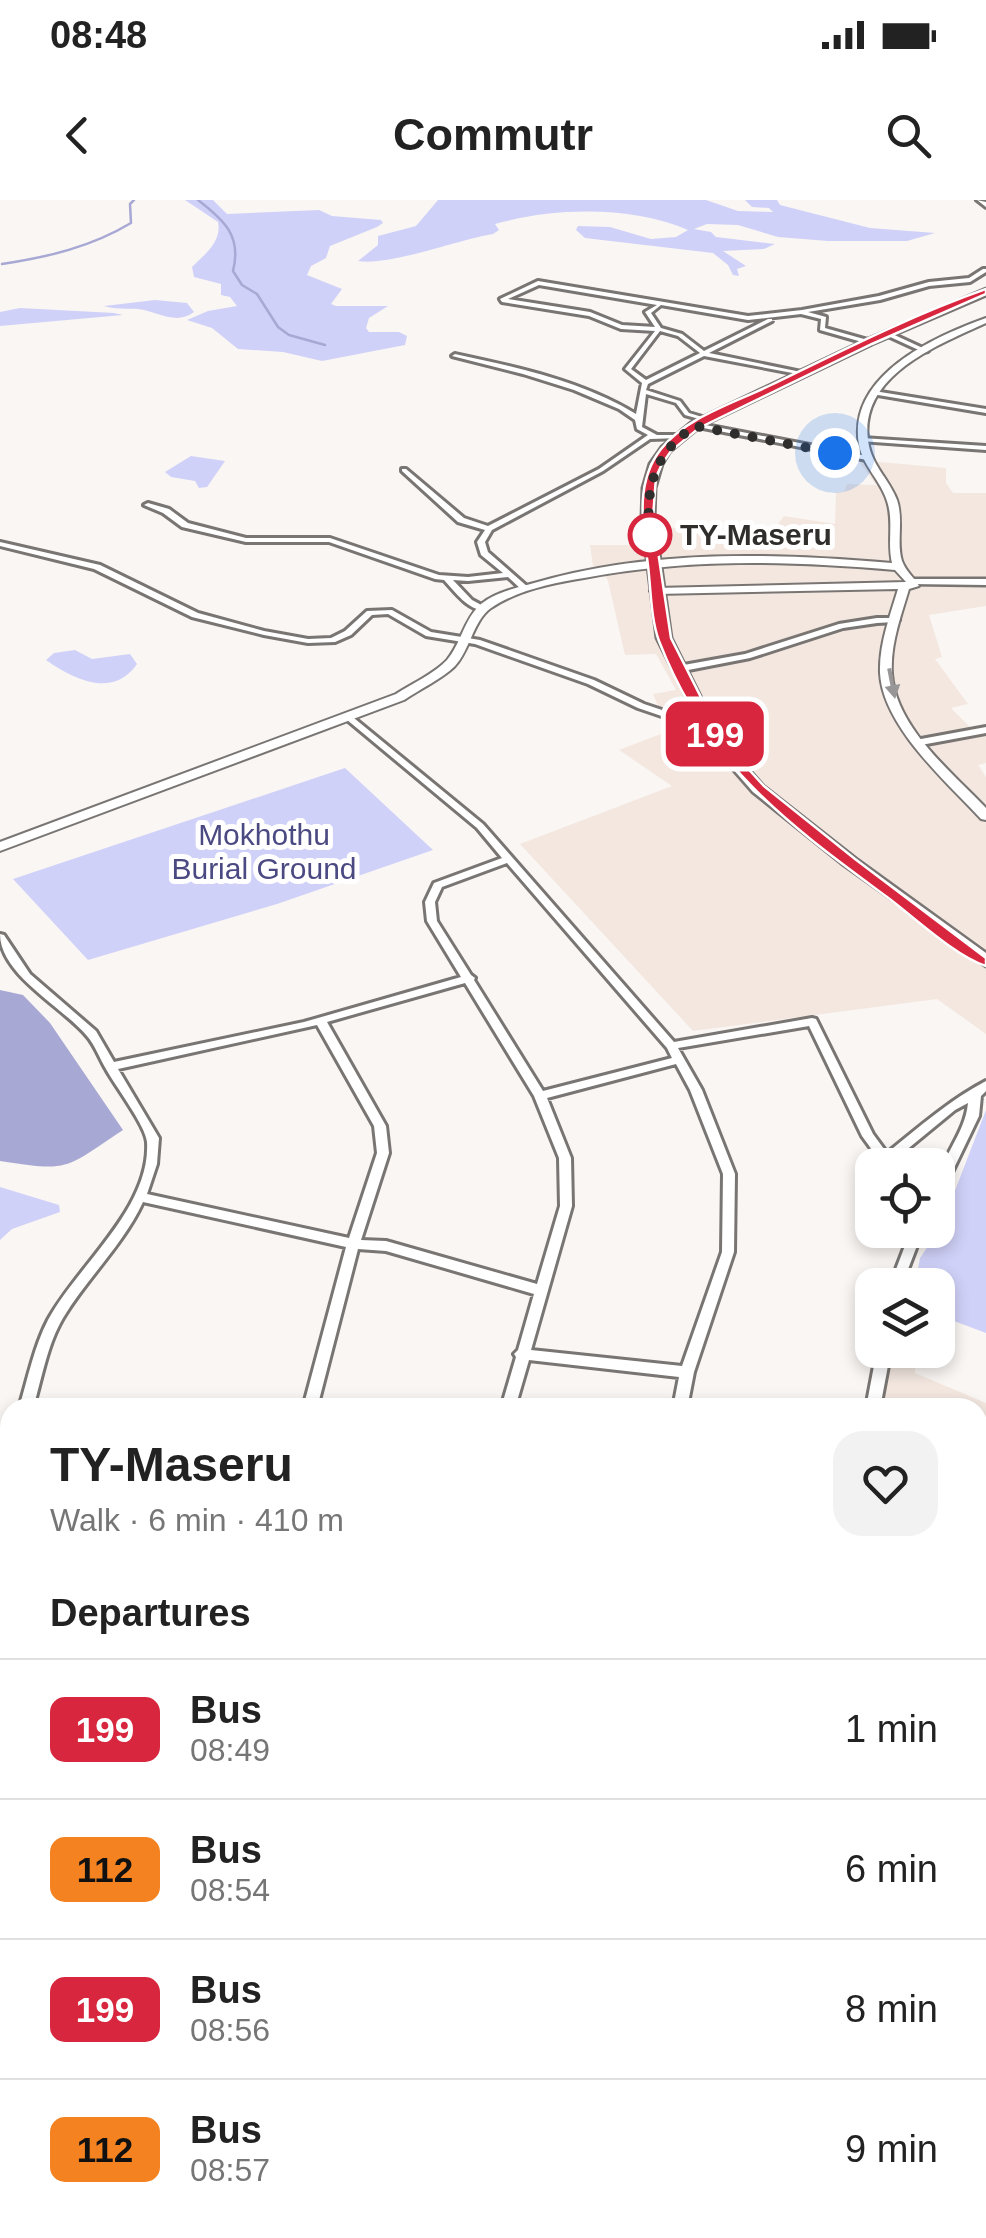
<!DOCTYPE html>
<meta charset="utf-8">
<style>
:root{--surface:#fff;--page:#f2f2f2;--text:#222;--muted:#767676;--line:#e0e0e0}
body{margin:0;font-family:Arial,sans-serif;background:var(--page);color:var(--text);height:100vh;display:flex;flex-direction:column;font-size:38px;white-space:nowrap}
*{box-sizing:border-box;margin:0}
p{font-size:32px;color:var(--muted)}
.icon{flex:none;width:55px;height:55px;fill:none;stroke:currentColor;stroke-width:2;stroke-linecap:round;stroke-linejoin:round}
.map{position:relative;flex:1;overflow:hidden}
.drawer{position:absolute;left:0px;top:1198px;width:988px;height:842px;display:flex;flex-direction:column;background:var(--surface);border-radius:30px 30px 0 0;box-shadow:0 5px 15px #0003}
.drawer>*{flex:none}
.badge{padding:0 20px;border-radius:15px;font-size:35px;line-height:65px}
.tools{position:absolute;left:855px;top:948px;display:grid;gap:20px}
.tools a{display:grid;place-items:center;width:100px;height:100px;border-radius:20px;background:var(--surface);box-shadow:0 5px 15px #0003;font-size:50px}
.you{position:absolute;width:50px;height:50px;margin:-25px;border:8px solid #fff;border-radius:50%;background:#1a73e8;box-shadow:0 0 0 15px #1a73e833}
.map>.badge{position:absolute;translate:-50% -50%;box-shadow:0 0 0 5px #fff}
h2{padding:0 50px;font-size:38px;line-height:90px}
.round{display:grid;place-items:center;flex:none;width:105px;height:105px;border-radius:30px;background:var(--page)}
.summary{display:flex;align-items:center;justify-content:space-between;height:170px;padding:0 50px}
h1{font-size:48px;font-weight:600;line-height:75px}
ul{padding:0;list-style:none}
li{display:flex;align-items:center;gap:30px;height:140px;padding:0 50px;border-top:2px solid var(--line)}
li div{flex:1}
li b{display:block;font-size:38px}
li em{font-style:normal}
li .badge{min-width:110px;font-weight:700;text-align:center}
.status{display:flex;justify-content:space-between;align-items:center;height:70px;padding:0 50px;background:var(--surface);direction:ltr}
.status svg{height:28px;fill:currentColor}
header{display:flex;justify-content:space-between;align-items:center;height:130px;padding:0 50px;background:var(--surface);font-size:45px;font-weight:600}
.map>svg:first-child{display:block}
.built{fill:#f3e7e0}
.green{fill:#d0d1f8}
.water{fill:#a8a8d4}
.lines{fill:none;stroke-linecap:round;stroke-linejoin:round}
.stream{stroke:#a8a8d4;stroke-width:2.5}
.minor-casing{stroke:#797573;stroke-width:6}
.tertiary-casing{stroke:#797573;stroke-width:5}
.secondary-casing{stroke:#797573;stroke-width:4}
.primary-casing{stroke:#797573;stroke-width:5}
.minor{fill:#fff;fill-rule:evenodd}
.tertiary{fill:#fff;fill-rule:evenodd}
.secondary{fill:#fff;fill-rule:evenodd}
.primary{fill:#fff;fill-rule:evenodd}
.oneway{fill:#989696}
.line{fill:#d7263d;stroke:#fff;stroke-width:2.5}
.walk{stroke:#302e2d;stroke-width:10;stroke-dasharray:0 18}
.stop-dot{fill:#fff;stroke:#d7263d;stroke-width:5}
.labels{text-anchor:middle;stroke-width:10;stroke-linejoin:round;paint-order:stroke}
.far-stop-label{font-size:30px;font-weight:bold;fill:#302e2d;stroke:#fff;text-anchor:start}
.far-park-label{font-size:30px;fill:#4b4982;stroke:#fff}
</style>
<div class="status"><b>08:48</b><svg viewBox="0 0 49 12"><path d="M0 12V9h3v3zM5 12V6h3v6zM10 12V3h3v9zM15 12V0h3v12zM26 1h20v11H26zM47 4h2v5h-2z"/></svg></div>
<header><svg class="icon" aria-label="back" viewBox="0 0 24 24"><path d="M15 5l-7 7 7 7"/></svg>Commutr<svg class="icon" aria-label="search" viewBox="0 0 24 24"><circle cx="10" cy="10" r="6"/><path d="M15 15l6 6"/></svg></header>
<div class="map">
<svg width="986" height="2038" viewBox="0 0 986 2038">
<rect width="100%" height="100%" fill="#faf6f3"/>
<path class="built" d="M858 260 946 268V283L953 293H986V406L929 415 942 457 935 459 968 504 951 508 977 534 986 532V563L978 565 986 577V834L937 799 693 831 520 644 672 586 619 550 679 527V523L654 515 659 508 653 494 676 490 656 454 625 455 608 381 600 367 593 366 590 345H639L637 323 766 340 784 316 835 324 836 292H844L847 284 876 285Z
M898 1150 915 1155V1173L986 1203V1285L978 1282V1208L881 1207 889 1168Z
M986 1652V2038H760V2030H978V1653Z"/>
<path class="green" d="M185 0H213L227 14 319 10 332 16 381 20 383 23 377 27 330 46 326 58 311 66 307 75 342 89 331 104 336 106H388L369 118 366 128 369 132H399L407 136 405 145 322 161 283 152 238 149 212 128 187 120 208 111 237 106 230 97 221 95V84L194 77 192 67C205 54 222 42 218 22Z
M438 0H706L738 11 773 12 769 8 752 7 745 0H777L780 5 870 28 935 33 907 41H828L778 37 738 25 707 24 694 29 711 32 716 37 775 44 764 49 723 51 746 66 737 69 739 76 733 75 728 65 713 53 585 38 576 30 578 26 610 27 651 39 676 37 688 30C633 6 555 7 495 24L499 30 493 34C457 40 390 66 358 61L378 45V36L416 26Z
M155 100 187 103 194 112C176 126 157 111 138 109 126 108 116 110 104 106Z
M20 108 114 113 123 115 0 126V112Z
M191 256 225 261 207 287 199 288 195 281 171 277 165 272Z
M75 450 92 459 130 454 137 464C112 500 72 478 46 460L54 453Z
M345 568 433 650 277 704 88 760 13 679Z
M986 910V1133L938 1115V1085H915L920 1058 941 1027Z
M0 987 59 1005 60 1012 12 1029 0 1040Z"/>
<path class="water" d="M0 790 23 795 50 823 123 930C64 969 71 972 0 961Z"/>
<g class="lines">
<path class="stream" d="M198 0C224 20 242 36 233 71L242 85 257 94 278 127 289 135 325 145
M2 64C48 57 91 47 131 23L130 4 134 0"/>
<g class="minor-casing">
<path id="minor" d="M977 0 986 2V7Z
M983 69H986V72L970 82 929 86 880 100 808 112 826 117 825 128 871 141 869 144 820 130 821 119 801 114 748 120 661 105 651 113 661 128 682 134 704 151 768 119H772V121L709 153 806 173 803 175 704 156 648 184 646 190 680 201 689 213 709 219 706 221 685 215 676 203 646 194 642 227 657 235H678L680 236V238L650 239 603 271 492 330 485 342 488 352 529 388 522 390 508 377 468 381 453 380 472 400 485 407V411C467 409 456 393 444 380L435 379 329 342H246L182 327 163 313 144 305 148 303 169 309 188 323 246 338H330L439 375 468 377 503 373 481 355 477 342 485 330 458 322 402 271V269H406L464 318 488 326 599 269 648 235 637 229 635 220 619 209 574 190 523 174 452 156 455 154C516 167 582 181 636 214L642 183 625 169 655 131 621 129 589 116 502 102 500 99 538 81 748 116 802 110 879 96 929 82 969 78ZM539 85 657 105 645 112 655 127 622 125 590 112 508 99ZM660 131 678 136 700 153 646 180 631 169Z
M888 132 927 150 928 151 923 152 886 135Z
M874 191 986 209V213L872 194Z
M695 223 867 256 870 258 867 260 693 226V224Z
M862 238 986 246V250L860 241V239Z
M0 342 100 365 198 413 264 431 308 439 331 438 345 431 367 411 392 410 431 432 480 440 594 480 644 504 689 519H706L710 522 706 525 685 524 638 508 588 484 475 444 426 436 388 414 372 415 351 435 335 442 308 443 264 435 192 417 94 369 0 346Z
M877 418H895L899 420 895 422 877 423 843 428 750 458 678 472 674 469 678 466 745 454 839 424Z
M349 514 483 624 674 842 812 818 816 819 873 934 887 953C919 927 950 900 986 881V891L981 896 979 916 944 989 938 993C936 960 965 937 968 903L955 910 893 961 895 965H883L862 936 809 826 678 848 702 890 735 974 734 1052 694 1172 687 1208H673L679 1177 529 1160 515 1208H501L516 1157 514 1154 518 1150 534 1094 386 1051 358 1049 317 1208H303L346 1047 143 1002C123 1045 87 1078 63 1118 47 1145 42 1178 33 1208H19C28 1178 34 1147 48 1120 77 1066 151 1008 147 942 146 926 114 884 106 869 100 859 95 845 87 836 63 807 0 775 0 734L4 735 30 774 96 831 114 862 304 822 461 777 427 721 425 702 434 683 502 658 477 628 346 519 345 517ZM507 663 667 848 672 858 543 891 474 780 475 778 471 775 437 721 435 702 442 687ZM465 783 534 896 559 958 560 1006 537 1084 386 1041 361 1040 389 953 386 926 327 822ZM317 825 374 926 377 953 349 1038 147 994 157 964 159 938 118 869ZM676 864 690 890 723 974 722 1052 682 1166 531 1150 572 1006 571 958 547 898Z
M986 527V533L921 545 916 542 921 539Z
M911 1030H923L902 1085H890Z
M877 1150H891L880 1208H866Z
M10 1367V1476L4 1474 2 1469V1374L5 1369Z
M978 1630H986V1646L978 1647Z
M14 2030H34L32 2038H12Z
M289 2030H309L310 2038H290Z
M350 2030H393L388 2038H345Z
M509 2030H529L528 2038H508Z
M736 2030H756V2038H736Z"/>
</g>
<g class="tertiary-casing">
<path id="tertiary" d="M908 379H986V385L911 384 908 383Z"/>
</g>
<g class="secondary-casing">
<path id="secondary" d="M986 118V123C936 146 855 177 869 246 873 266 890 281 897 300 904 320 896 342 902 361 906 372 914 377 919 386L909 389C901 416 890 445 892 474 896 528 952 572 986 608V620L981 619C947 582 883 527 880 473 879 444 890 416 898 389L656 394 650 391 656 388 906 382 895 370C788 361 691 358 584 378 553 383 518 390 491 408 473 421 470 450 455 466 442 479 420 489 404 500L0 651V642L396 494C411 484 434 474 447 460 460 445 464 421 478 407 491 393 516 388 534 383 650 349 773 353 892 363 887 343 894 321 887 301 881 281 863 266 859 245 847 176 933 137 986 118Z"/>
</g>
<g class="primary-casing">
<path id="primary" d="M986 89V95L872 144 699 227 670 251 662 264 655 288 654 318 671 438 713 522 742 562 763 586 856 659 986 753V766L844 665 753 592 732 568 699 522 657 438 642 318 643 288 650 264 662 247 691 223 866 140Z"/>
</g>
<use href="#minor" class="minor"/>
<use href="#tertiary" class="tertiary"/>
<use href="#secondary" class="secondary"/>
<use href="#primary" class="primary"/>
</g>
<defs><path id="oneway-solid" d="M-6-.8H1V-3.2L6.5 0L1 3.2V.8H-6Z" transform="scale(2.5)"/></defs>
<use class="oneway" href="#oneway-solid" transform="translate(892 483) rotate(79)"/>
<path class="line" d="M986 89V94L872 144 699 228 671 251 662 264 656 277 653 318 671 438 713 521 742 562 764 586 855 659 986 758V766C955 756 914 717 887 697 784 621 707 565 659 441 650 417 651 384 647 358 642 321 636 281 661 249 686 217 736 202 771 185 841 151 912 115 986 89Z"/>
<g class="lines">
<path class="walk" d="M650 335V342C645 291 651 255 695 226L835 253"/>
</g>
<circle class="stop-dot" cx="650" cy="335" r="20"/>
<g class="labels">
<g class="far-stop-label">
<text x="680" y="345">TY-Maseru</text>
</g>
<g class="far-park-label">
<text x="264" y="645">Mokhothu<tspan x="264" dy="34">Burial Ground</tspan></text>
</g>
</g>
</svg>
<div class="tools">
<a><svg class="icon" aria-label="locate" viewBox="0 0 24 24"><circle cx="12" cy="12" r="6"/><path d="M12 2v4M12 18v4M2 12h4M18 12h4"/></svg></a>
<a><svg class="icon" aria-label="layers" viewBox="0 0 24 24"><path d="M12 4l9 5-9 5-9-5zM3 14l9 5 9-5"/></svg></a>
</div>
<div class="you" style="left:835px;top:253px"></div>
<b class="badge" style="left:715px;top:534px;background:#d7263d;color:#fff">199</b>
<section class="drawer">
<div class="summary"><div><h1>TY-Maseru</h1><p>Walk · 6 min · 410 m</p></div><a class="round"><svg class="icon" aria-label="heart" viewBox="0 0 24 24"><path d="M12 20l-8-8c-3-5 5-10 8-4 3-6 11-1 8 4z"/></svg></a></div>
<h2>Departures</h2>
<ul>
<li><span class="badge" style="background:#d7263d;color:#fff">199</span><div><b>Bus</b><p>08:49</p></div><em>1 min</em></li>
<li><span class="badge" style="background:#f58220;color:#111">112</span><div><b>Bus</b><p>08:54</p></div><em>6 min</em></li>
<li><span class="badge" style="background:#d7263d;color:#fff">199</span><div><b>Bus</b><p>08:56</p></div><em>8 min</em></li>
<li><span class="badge" style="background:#f58220;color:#111">112</span><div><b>Bus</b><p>08:57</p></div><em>9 min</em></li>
</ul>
</section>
</div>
